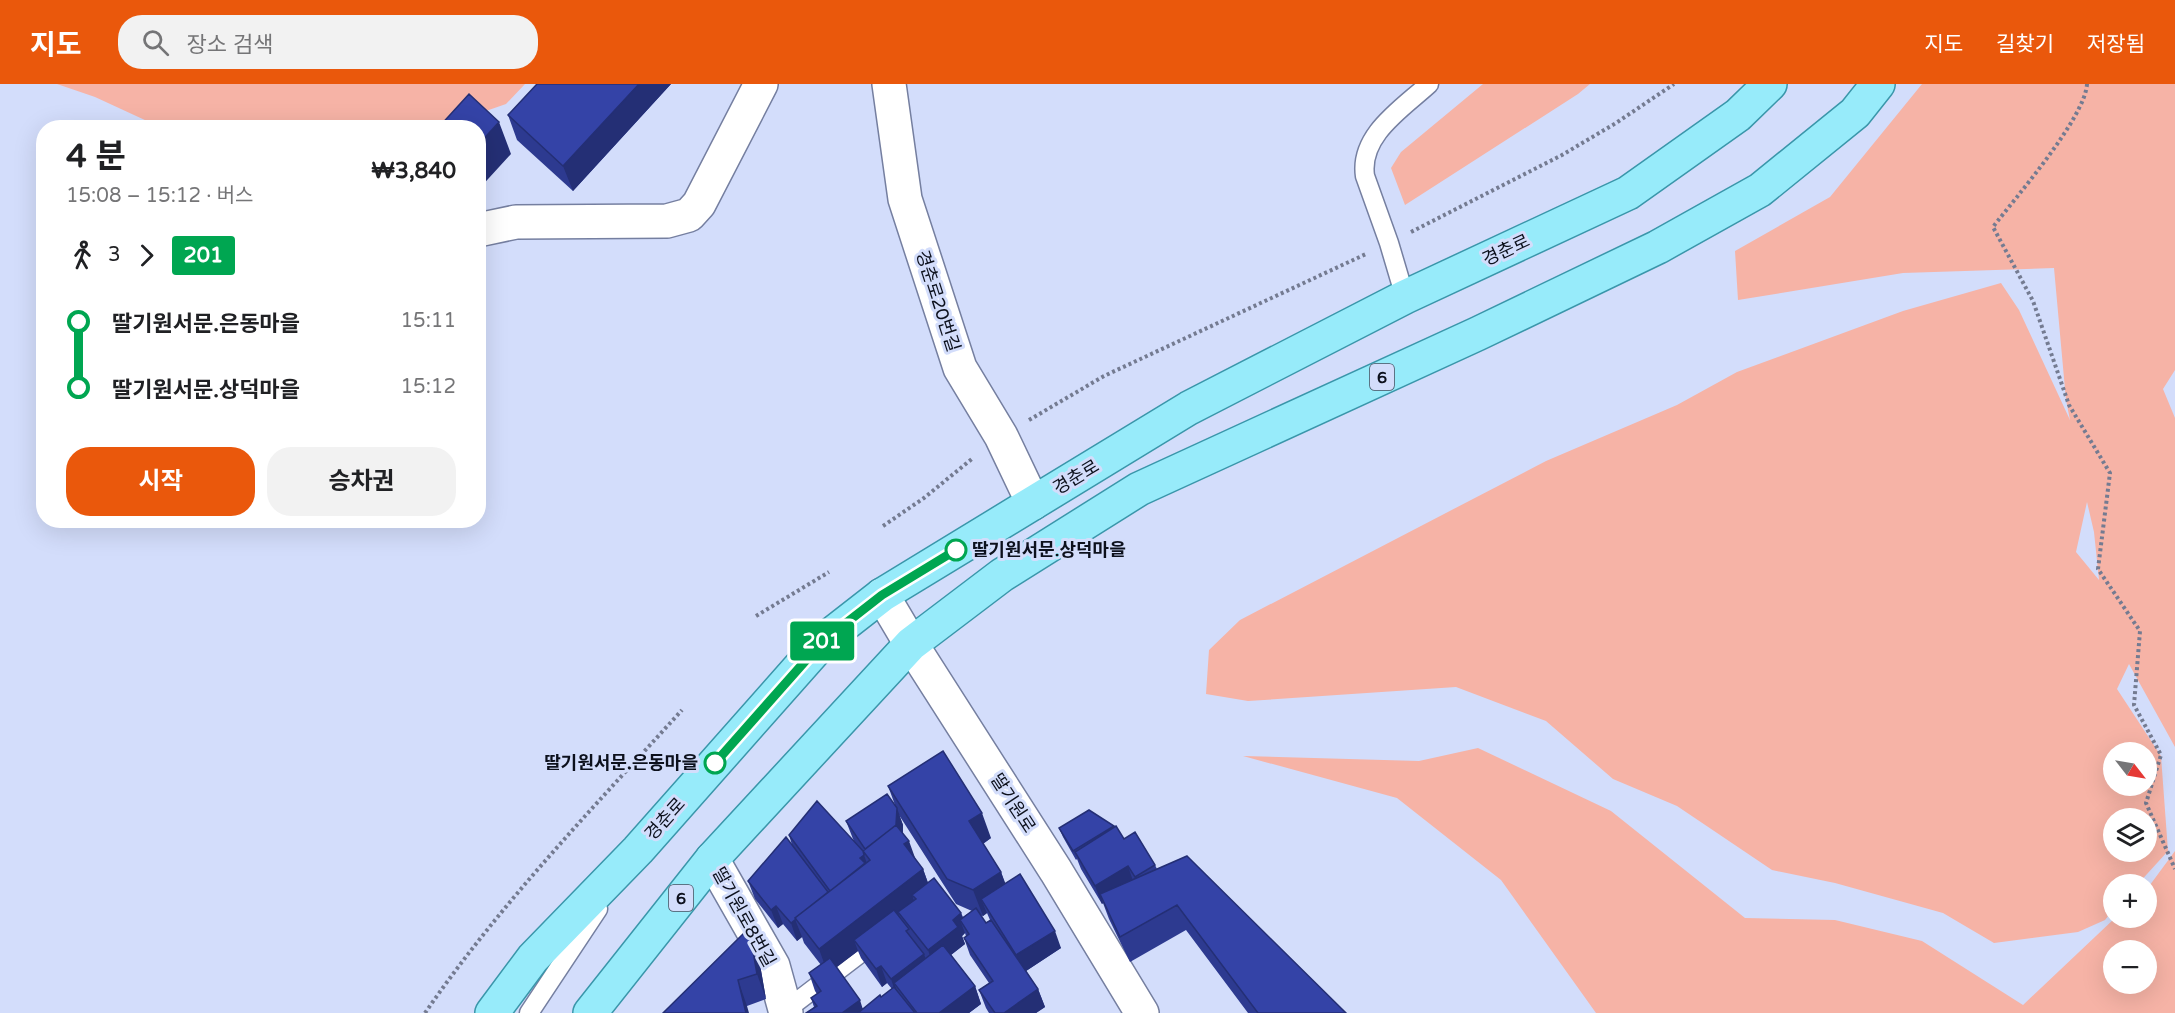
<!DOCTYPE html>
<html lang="ko">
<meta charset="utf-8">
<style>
:root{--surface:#fff;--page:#f2f2f2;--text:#202124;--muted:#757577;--accent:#ea580c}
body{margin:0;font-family:"Varela Round","Noto Sans KR",sans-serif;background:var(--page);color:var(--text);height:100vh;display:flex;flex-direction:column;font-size:22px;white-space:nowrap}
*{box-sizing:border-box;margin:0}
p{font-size:20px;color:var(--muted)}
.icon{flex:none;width:33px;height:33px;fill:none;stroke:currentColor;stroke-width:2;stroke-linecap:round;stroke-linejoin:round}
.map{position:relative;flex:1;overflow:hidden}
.side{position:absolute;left:36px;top:36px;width:450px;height:408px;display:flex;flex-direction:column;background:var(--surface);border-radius:24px;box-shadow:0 6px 24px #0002}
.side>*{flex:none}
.badge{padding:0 12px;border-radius:4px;font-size:21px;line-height:39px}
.needle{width:39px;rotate:121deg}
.controls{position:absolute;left:2103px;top:658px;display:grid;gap:12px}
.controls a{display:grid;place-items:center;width:54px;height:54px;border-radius:50%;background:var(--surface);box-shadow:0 6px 24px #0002;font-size:30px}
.map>.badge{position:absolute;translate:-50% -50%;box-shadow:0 0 0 3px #fff}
.legs{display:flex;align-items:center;gap:9px;height:66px;padding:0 30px;font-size:20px}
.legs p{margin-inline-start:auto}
.head{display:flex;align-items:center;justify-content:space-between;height:102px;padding:0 30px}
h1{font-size:33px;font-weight:700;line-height:45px}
.cta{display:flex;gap:12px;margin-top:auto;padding:12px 30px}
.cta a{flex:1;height:69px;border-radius:24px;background:var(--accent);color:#fff;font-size:24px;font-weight:700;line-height:69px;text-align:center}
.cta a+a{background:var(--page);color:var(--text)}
ul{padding:0 30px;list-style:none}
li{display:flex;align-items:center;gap:21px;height:66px;font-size:22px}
li i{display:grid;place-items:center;width:9px;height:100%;margin:0 8px;background:currentColor}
li i::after{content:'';width:15px;height:15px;margin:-8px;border:4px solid;border-radius:50%;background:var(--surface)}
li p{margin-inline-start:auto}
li:first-child i{background:linear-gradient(#0000 50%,currentColor 0)}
li:last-child i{background:linear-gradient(currentColor 50%,#0000 0)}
header{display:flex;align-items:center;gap:36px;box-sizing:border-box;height:84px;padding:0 30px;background:var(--accent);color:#fff}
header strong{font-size:28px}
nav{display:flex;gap:33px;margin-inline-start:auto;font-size:21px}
.search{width:420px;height:54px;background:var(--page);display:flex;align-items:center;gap:15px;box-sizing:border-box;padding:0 21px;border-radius:24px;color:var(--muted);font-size:22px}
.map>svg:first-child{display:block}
.green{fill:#f6b3a6;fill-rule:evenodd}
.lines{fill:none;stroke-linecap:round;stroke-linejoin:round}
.lane-casing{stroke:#757fa0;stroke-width:21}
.street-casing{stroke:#757fa0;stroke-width:36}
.primary-casing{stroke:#3a96aa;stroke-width:36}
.path{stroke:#747b91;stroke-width:4;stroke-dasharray:3 3;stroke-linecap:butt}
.lane{stroke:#fff;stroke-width:18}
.street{stroke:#fff;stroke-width:33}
.primary{stroke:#97ebfa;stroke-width:33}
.wall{fill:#2d3a90;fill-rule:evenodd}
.shaded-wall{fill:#242f75}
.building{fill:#3443a7;stroke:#242f75;stroke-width:1.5}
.line-1-casing{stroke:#fff;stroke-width:14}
.line-1{stroke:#00a651;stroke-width:9}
.stop-1-dot{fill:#fff;stroke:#00a651;stroke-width:3}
.labels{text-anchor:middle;stroke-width:6;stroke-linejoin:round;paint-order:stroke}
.shield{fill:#d3ddfb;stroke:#484e5f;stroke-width:1.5}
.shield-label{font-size:16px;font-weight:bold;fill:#0c101c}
.street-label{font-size:18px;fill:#0c101c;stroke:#d3ddfb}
.stop-label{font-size:18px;font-weight:bold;fill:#0c101c;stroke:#d3ddfb;text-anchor:start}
</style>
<header>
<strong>지도</strong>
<div class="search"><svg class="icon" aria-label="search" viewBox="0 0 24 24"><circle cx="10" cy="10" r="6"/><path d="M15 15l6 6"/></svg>장소 검색</div>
<nav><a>지도</a><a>길찾기</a><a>저장됨</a></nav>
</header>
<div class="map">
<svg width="2175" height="929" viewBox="0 0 2175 929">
<rect width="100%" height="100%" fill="#d3ddfb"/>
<path class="green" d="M57 0H525L506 20 437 44 160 43 95 13Z
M1483 0H1590L1578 10 1405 121 1391 84 1401 68Z
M1922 0H2175V286L2163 305 2175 334V663L2129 580 2117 605 2161 672 2168 767 2137 801H2114L2113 826 2105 836 2078 848 1994 859 1943 829 1835 799 1772 786 1677 722 1613 695 1546 637 1456 603 1248 617 1206 610 1209 566 1240 536 1546 377 1677 321 1737 288 1903 227 2001 199 2019 226 2070 336 2066 316 2054 184 1903 189 1738 216 1735 167 1830 113ZM2087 418 2094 448 2099 496 2076 468ZM2114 669H2146V702H2114ZM2114 735H2146V768H2114Z
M1478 664 1611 727 1745 834 1835 836 1922 857 2023 921 2115 834H2146L2147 805 2175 767V929H1596L1501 796 1397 714 1243 672 1419 677ZM2114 867H2146V900H2114Z"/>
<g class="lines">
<g class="lane-casing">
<path id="lane" d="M1405 213 1389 159 1365 92C1359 51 1403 24 1429 0
M786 926 879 855
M529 929 598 825"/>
</g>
<g class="street-casing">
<path id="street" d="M889 0 905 115 960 284 1001 352 1033 419
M478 146 516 138 667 137 689 131 699 120 761 0
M882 511 911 560 1056 787 1142 929
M712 775 773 882 786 929"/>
</g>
<g class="primary-casing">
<path id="primary" d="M492 929 533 874 638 766 823 557 882 511 1189 324 1405 213 1628 109 1738 31 1770 0
M590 929 712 775 911 560 1002 491 1139 405 1477 250 1658 163 1760 106 1855 29 1878 0"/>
</g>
<path class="path" d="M2087 0C2085 34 2016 113 1993 143L2033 217 2069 321 2110 389 2098 485 2140 547 2134 621 2161 671 2146 719 2175 785
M1411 148 1562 71 1616 39 1674 0
M1029 336 1104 292 1366 170
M883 442 924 414 973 374
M756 532 829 488
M425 929C500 820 593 724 682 626"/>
<use href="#lane" class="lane"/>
<use href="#street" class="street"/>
<use href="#primary" class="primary"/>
</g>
<path class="wall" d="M537 0H671L573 107 517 56 508 31Z
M888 702 991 754 983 760 1001 788 1005 800 1061 864 1026 887 1038 905 1045 923 1036 929H989L986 924 979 906 989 899 970 871 964 854 966 852 965 849 962 852 965 860 951 871 975 902 981 920 969 929H806L814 923 811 914 817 910 815 907 809 889 821 881 804 859 802 853 797 857 783 840 778 844 755 815 748 797 792 761 789 751 855 759 853 755 846 737 895 721ZM899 731 956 820 972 827 963 833 961 829 928 799 923 785 915 776 903 750V741ZM987 829 990 836 986 839 980 831 983 832ZM858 867 861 874 882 903 887 899 892 905 881 913 863 925 836 883Z
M1059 744 1124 755 1155 781 1157 785 1346 929H1248L1186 846 1130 878 1109 835 1103 819 1102 820 1081 785 1077 775 1076 776 1063 753Z
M759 875 766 915 747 922 663 929Z"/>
<path class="shaded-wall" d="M639 0H671L573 107 563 82Z
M499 38 511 70 478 106V61Z
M897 724 903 741 902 766 873 786Z
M982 729 991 754 978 763 969 737Z
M909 757 918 782 904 760Z
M864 771 870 788 860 774Z
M1128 782 1134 800 1100 810 1103 819 1102 820 1095 802Z
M923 785 932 810 916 815 912 811 916 822 898 828 900 835 854 856 858 867 828 890 819 865Z
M1001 788 1011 814 981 815 987 829 983 832 973 806Z
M776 822 783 840 778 844 771 826Z
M961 829 967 847 960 836 965 849 962 852 965 860 934 884 928 866 953 836Z
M795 835 802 853 797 857 791 839Z
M1055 847 1061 864 1023 889 1016 871Z
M750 850 759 875 766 915 757 890Z
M924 870 930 887 894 899 899 912 897 913 891 895Z
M881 882 887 899 882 903 876 885Z
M738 896 747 922 749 929H746Z
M975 902 981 920 969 929H939Z
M1038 905 1045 923 1036 929H1004Z
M860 916 864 929H842Z"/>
<path class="building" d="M537 0H639L563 82 508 31Z
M469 10 499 38 478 61V44H438Z
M943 667 982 729 969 737 1001 788 973 806 947 795 888 702Z
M887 710 897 724 896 741 865 765 846 737Z
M817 717 863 767 864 771 860 774 865 779 830 807 789 751Z
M1089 726 1114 742 1073 767 1059 744Z
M896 741 909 757 904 760 923 785 819 865 795 834 870 776 863 767Z
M1116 742 1124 755 1135 748 1155 781 1135 793 1128 782 1095 802 1075 768Z
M786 753 828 808 795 834 796 835 791 839 776 822 771 826 748 797Z
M1187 772 1346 929H1258L1177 821 1120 853 1100 810Z
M1020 790 1055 847 1016 871 981 815Z
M934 794 961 829 953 836 958 843 928 866 898 828 916 815 912 811Z
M976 824 986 839 991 836 1038 905 1004 929H995L979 906 993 897 964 854 969 850 960 836Z
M894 826 909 845 906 847 924 870 891 895 881 882 876 885 854 856Z
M743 850H750L757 890 738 896 746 929H663Z
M943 861 975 902 939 929H917L894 899Z
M830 874 860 916 842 929H806L817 922 811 914 821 907 809 889Z
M894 903 915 929H858L880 911 881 913Z"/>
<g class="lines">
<g class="line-1-casing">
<path id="line-1" d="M715 679 823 557 882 511 956 466"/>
</g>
<use href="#line-1" class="line-1"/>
</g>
<g class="stop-1-dot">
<circle cx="956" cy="466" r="10"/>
<circle cx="715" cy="679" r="10"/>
</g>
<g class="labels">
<g class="shield">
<rect x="1370" y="280" width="24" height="26" rx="4.5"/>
<rect x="669" y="801" width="24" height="26" rx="4.5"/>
</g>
<g class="shield-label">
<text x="1382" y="299">6</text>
<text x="681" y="820">6</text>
</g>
<g class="street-label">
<text transform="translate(1506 166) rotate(-25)" y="6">경춘로</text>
<text transform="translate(938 217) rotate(72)" y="6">경춘로20번길</text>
<text transform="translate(1076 393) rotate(-31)" y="6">경춘로</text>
<text transform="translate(1013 719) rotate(57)" y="6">딸기원로</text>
<text transform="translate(665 735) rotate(-48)" y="6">경춘로</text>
<text transform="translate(744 833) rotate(61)" y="6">딸기원로8번길</text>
</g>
<g class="stop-label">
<text x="972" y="472">딸기원서문.상덕마을</text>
<text x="698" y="685" text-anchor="end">딸기원서문.은동마을</text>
</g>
</g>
</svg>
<div class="controls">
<a><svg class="needle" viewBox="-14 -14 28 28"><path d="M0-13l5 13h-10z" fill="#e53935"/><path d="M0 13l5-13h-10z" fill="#757577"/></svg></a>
<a><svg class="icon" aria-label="layers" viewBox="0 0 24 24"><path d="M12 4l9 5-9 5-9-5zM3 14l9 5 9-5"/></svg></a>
<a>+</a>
<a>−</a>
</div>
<b class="badge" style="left:822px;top:557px;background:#00a651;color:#fff">201</b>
<section class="side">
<div class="head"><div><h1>4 분</h1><p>15:08 – 15:12 · 버스</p></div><b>₩3,840</b></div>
<div class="legs"><svg class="icon" aria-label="walk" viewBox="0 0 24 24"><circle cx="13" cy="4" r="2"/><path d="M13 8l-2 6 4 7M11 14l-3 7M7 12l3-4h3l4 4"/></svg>3<svg class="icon" aria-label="forward" viewBox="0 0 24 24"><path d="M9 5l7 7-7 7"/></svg><b class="badge" style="background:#00a651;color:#fff">201</b></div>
<ul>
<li><i style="color:#00a651"></i><b>딸기원서문.은동마을</b><p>15:11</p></li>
<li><i style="color:#00a651"></i><b>딸기원서문.상덕마을</b><p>15:12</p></li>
</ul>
<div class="cta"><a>시작</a><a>승차권</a></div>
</section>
</div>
